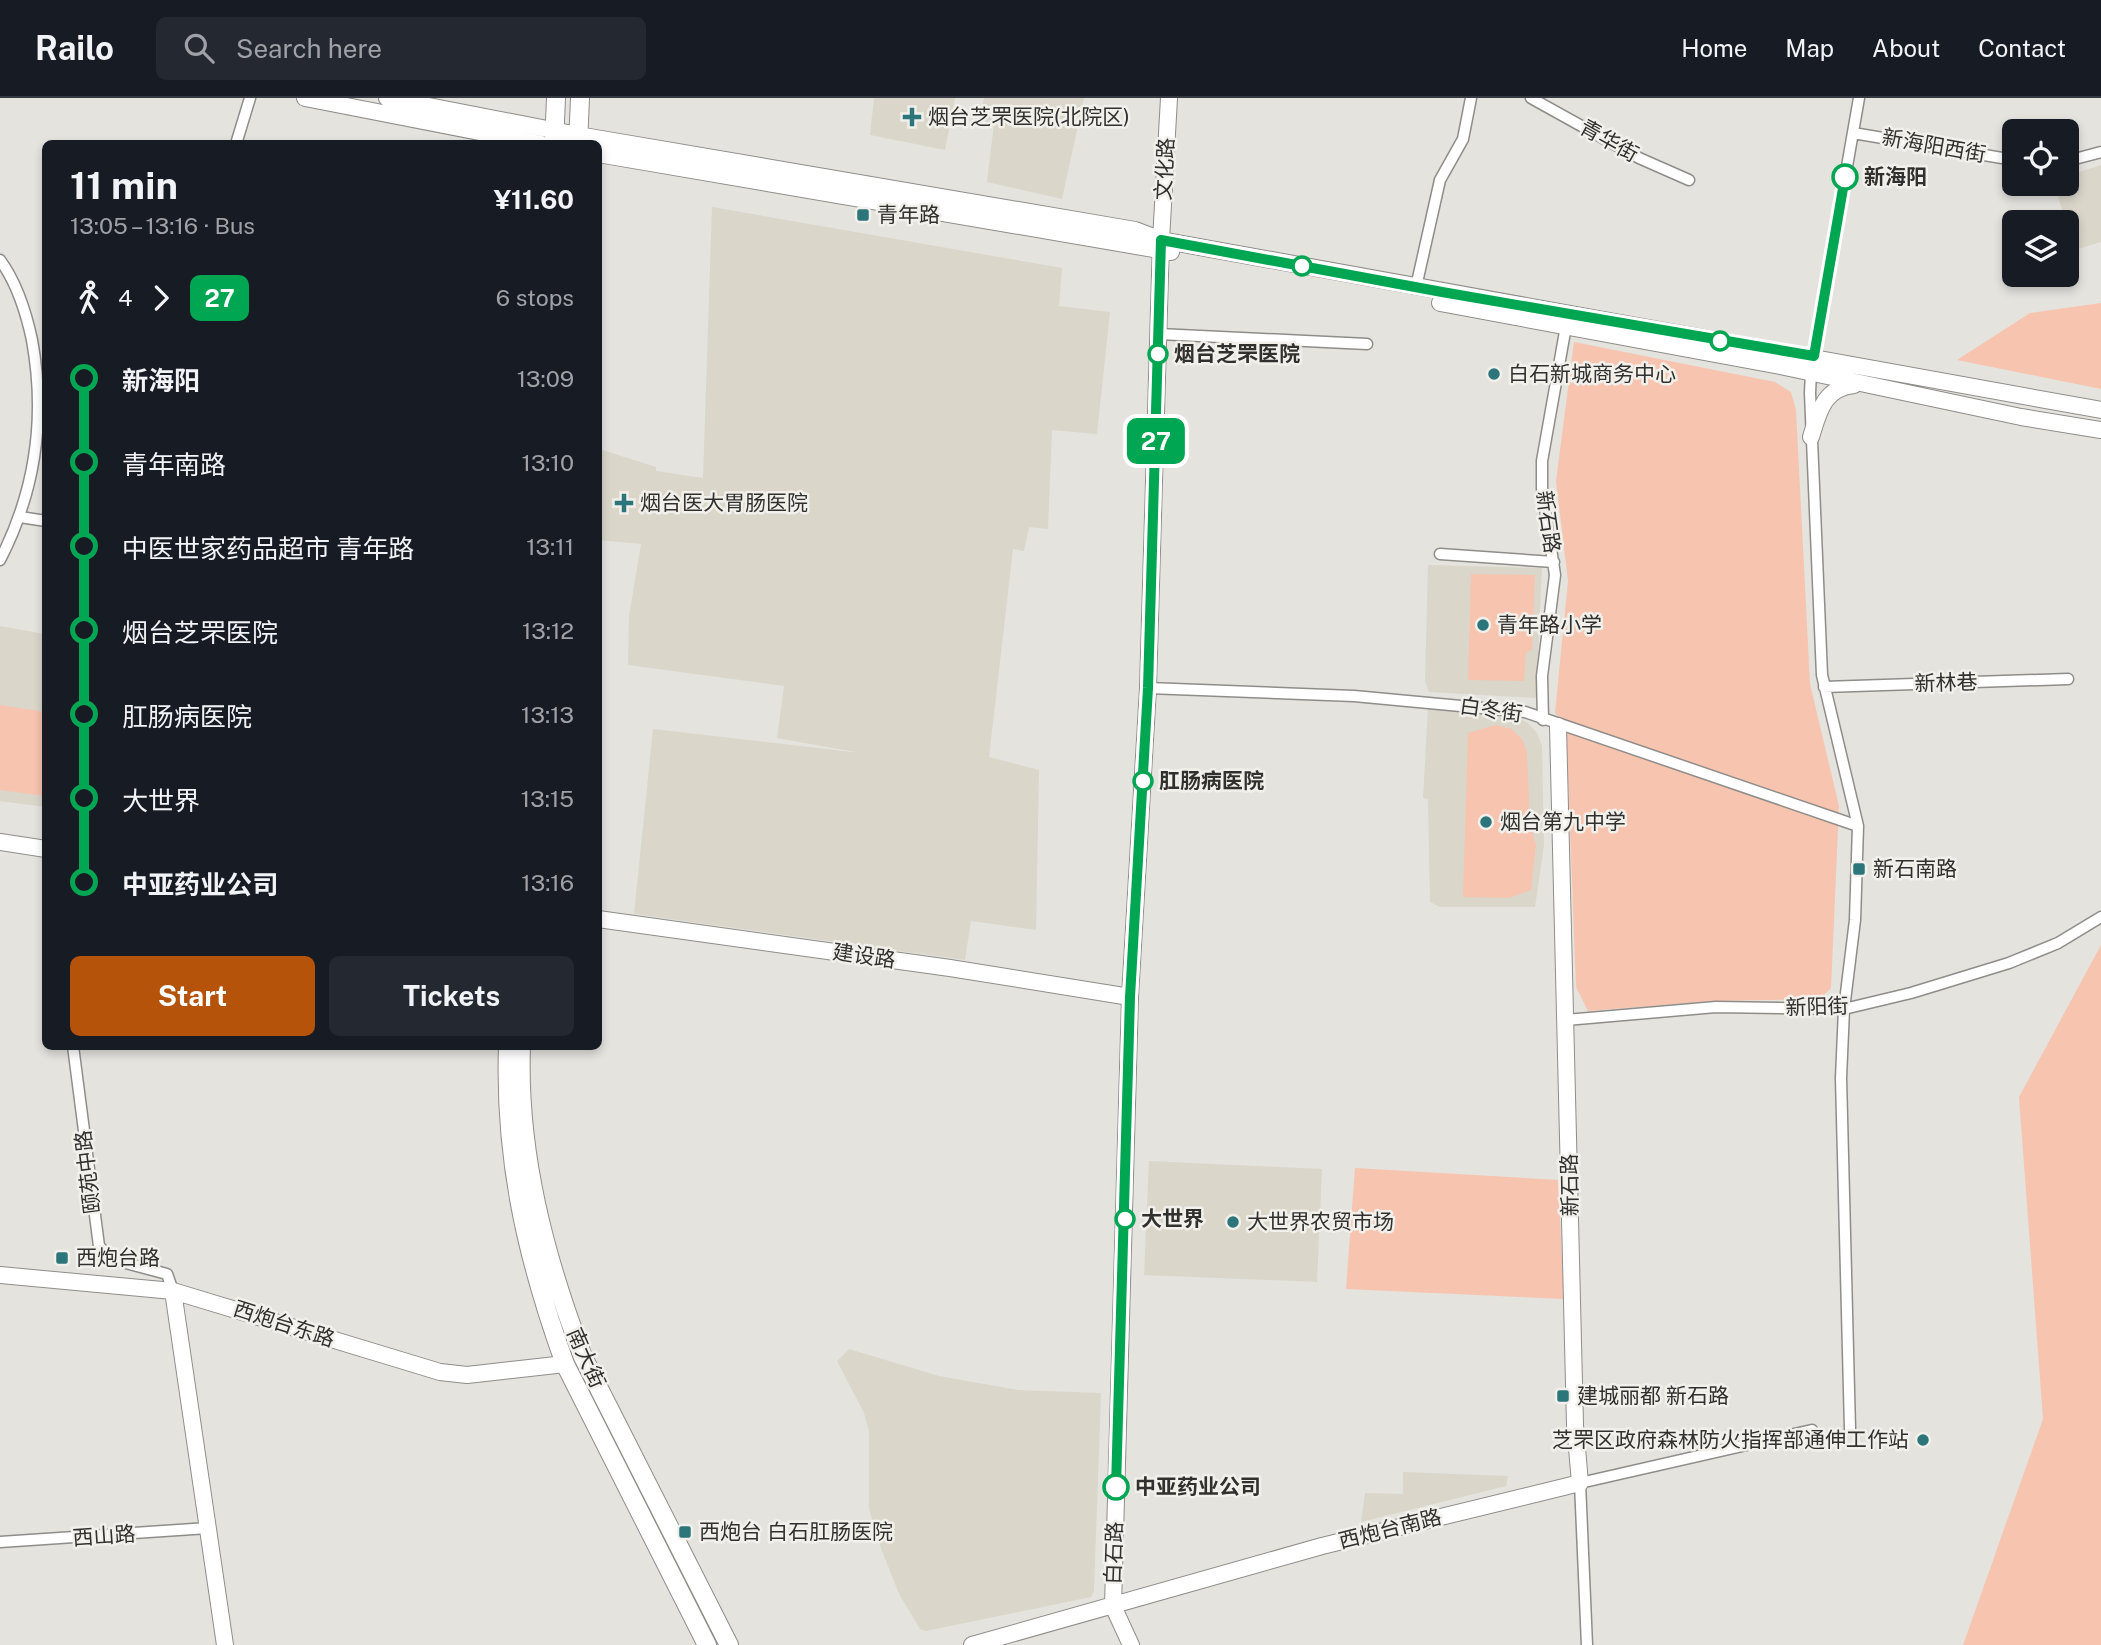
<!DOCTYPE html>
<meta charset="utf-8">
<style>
:root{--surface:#171b24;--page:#242831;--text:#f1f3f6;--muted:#9ea1a6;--line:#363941;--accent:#b45309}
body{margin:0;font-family:"Public Sans","Noto Sans SC",sans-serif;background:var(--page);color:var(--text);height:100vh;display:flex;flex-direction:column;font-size:26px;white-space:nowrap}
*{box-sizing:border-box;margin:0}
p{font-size:23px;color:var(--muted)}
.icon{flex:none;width:38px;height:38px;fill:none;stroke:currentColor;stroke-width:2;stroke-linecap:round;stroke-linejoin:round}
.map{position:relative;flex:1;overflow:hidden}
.details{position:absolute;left:42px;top:42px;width:560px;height:910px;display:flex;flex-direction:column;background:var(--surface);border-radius:10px;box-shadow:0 4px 10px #0003}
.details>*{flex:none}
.badge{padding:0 14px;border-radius:10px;font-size:24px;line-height:46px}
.tools{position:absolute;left:2002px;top:21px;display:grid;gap:14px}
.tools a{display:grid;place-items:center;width:77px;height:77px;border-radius:10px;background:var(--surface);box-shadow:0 4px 10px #0003;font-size:35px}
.map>.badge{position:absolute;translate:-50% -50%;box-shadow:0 0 0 4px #fff}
.legs{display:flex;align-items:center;gap:10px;height:77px;padding:0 28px;font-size:23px}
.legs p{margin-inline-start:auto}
.overview{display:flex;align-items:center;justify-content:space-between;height:119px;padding:0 28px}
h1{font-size:38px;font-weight:700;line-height:52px}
.cta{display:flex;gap:14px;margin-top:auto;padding:14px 28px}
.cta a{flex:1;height:80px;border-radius:10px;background:var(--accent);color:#fff;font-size:28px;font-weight:700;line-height:80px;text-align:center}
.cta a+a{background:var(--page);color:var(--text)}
ul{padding:0 28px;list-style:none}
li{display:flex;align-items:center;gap:24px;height:84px;font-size:26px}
li i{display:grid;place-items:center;width:10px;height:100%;margin:0 9px;background:currentColor}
li i::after{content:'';width:18px;height:18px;margin:-9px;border:5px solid;border-radius:50%;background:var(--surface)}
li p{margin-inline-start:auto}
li:first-child i{background:linear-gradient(#0000 50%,currentColor 0)}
li:last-child i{background:linear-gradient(currentColor 50%,#0000 0)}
header{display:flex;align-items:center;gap:42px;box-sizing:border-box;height:98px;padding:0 35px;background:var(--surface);border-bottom:2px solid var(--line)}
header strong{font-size:33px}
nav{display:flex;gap:38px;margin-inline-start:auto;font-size:24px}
.search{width:490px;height:63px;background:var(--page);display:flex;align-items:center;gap:18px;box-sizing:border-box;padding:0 24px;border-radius:10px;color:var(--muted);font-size:26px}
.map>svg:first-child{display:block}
.built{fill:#dad6ca}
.green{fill:#f7c4b0}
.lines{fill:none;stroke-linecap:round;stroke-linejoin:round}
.street-casing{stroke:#8f8d89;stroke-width:13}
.secondary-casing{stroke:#8f8d89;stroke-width:18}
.primary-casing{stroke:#8f8d89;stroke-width:20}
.street{stroke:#fff;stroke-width:10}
.secondary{stroke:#fff;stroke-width:16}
.primary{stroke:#fff;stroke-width:18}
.line-1-casing{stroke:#fff;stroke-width:16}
.line-1{stroke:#00a651;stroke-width:10}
.poi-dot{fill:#2b757b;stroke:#f2f0eb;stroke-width:2.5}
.stop-1-dot{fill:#fff;stroke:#00a651;stroke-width:3.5}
.labels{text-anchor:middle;stroke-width:5;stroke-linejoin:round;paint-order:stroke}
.poi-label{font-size:21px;fill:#30302e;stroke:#f2f0eb;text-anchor:start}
.street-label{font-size:21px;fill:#30302e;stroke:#f2f0eb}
.stop-label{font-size:21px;font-weight:bold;fill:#30302e;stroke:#f2f0eb;text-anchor:start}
</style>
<header>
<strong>Railo</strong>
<div class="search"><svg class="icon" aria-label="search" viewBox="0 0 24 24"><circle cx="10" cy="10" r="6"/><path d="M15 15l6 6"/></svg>Search here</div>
<nav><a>Home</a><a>Map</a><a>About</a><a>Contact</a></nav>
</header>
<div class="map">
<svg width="2101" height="1547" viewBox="0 0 2101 1547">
<rect width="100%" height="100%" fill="#e4e3de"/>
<path class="built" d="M874 0H955L945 52 870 37Z
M984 0H1084L1062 101 987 84 994 26 980 22Z
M2101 67V144L2075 152 2054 86H2067V78Z
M712 109 1062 170 1059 208 1110 214 1097 336 1052 332 1048 431 1029 429 1024 453 1013 451 989 659 1039 672 1036 832 971 823 965 862 634 816 653 631 861 655 777 640 784 588 628 567 629 518 641 446 599 442V351L656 369V373L703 380Z
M1428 467 1542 470 1536 600 1429 594 1425 583Z
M0 528 45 536V709L0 703Z
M1428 610 1516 619 1528 625 1537 635 1542 648 1544 747 1535 809H1440L1430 804 1428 701 1423 700Z
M1149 1063 1322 1071 1317 1184 1144 1177Z
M849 1251 939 1278 1018 1292 1101 1295 1094 1493 1091 1499 926 1533 920 1531 899 1496 877 1440 869 1410V1333L864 1315 837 1263Z
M1403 1374 1508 1378 1506 1388 1361 1424 1365 1395 1403 1396Z"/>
<path class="green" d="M2101 205V291L1957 262 2030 215Z
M1574 244 1775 284 1791 294 1796 312 1810 586 1839 708 1831 890 1820 901 1713 903 1588 913 1576 889 1566 625 1555 615 1568 483 1556 383Z
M1471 476 1535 477 1532 552 1526 554 1524 583 1468 582Z
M0 607 45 614V698L0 692Z
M1496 627 1512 631 1522 641 1527 654 1530 727 1536 747 1531 792 1509 800 1463 799 1468 635Z
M2101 847V1547H1963L2043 1321 2019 999Z
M1355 1070 1558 1082 1564 1201 1346 1191Z"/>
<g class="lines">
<g class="street-casing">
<path id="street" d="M1531 0 1639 60 1689 82
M1853 35 2014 62
M236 46 250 0
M2067 63 2101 54
M0 162C17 185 26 214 32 242 46 319 36 392 0 462
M1416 189 1440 82 1463 41 1471 0
M1159 236 1367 246
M20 419 46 423
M1440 456 1554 464
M1824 589 2068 581
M1148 590 1354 598 1525 614 1858 728
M1543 622 1542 578 1555 477 1542 390V363L1566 228
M1566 922 1716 909 1844 911 1911 895 2009 865 2058 845 2101 819
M73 948 99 1148 111 1161 167 1176 173 1193
M1850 1331 1841 980 1844 911 1855 822 1858 728 1822 577 1810 295 1811 274 1859 0
M0 1444 208 1430
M1587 1547 1580 1385 1812 1332"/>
</g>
<g class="secondary-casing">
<path id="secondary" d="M305 0 541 46
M387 0 578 37 1135 132 1161 142 2101 312
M598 56 1171 154
M1440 205 1780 268 2021 319 2101 332
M1811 339C1819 313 1824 290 1854 287
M0 744 46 751
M598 821 950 870 1130 899
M0 1177 173 1193 440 1274 467 1277 565 1266
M173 1193 225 1547
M972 1547 1322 1448 1580 1385 1575 1327 1558 628
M1131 1547 1113 1508 1130 899 1148 590 1161 142 1169 0"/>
</g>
<g class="primary-casing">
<path id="primary" d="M554 46 556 0
M578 46 580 0
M508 948C504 1061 527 1161 565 1266L707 1547
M521 948C517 1055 545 1160 583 1259L729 1547"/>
</g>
<use href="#street" class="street"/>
<use href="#secondary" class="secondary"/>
<use href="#primary" class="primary"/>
</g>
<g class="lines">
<g class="line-1-casing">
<path id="line-1" d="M1116 1389 1130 899 1148 590 1161 142 1442 194 1814 258 1845 79"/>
</g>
<use href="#line-1" class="line-1"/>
</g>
<g class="poi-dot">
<path d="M908.5 8.5h7v7h7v7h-7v7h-7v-7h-7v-7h7z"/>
<rect x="856" y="110" width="14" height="14" rx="3.5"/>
<circle cx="1494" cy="276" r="7"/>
<path d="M620.5 394.5h7v7h7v7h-7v7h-7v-7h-7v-7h7z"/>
<circle cx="1483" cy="527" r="7"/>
<circle cx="1486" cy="724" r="7"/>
<rect x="1852" y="764" width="14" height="14" rx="3.5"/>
<circle cx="1233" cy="1124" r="7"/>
<rect x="55" y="1153" width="14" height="14" rx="3.5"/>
<rect x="1556" y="1291" width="14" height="14" rx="3.5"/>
<circle cx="1923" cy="1342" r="7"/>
<rect x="678" y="1427" width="14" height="14" rx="3.5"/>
</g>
<g class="stop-1-dot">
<circle cx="1845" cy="79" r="12"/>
<circle cx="1302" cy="168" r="9"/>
<circle cx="1720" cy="243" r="9"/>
<circle cx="1158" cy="256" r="9"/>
<circle cx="1143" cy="683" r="9"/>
<circle cx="1125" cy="1121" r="9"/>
<circle cx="1116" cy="1389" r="12"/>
</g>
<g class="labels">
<g class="poi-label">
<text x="928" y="26">烟台芝罘医院(北院区)</text>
<text x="877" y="124">青年路</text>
<text x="1508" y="283">白石新城商务中心</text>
<text x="640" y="412">烟台医大胃肠医院</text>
<text x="1497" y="534">青年路小学</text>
<text x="1500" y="731">烟台第九中学</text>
<text x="1873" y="778">新石南路</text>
<text x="1247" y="1131">大世界农贸市场</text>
<text x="76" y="1167">西炮台路</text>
<text x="1577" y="1305">建城丽都 新石路</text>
<text x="1909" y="1349" text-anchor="end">芝罘区政府森林防火指挥部通伸工作站</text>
<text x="699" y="1441">西炮台 白石肛肠医院</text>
</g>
<g class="street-label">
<text transform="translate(1609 43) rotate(29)" y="7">青华街</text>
<text transform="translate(1934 48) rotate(10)" y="7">新海阳西街</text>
<text transform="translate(1165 71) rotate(-87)" y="7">文化路</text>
<text transform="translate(1548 424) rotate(82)" y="7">新石路</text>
<text transform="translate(1946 585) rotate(-2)" y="7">新林巷</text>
<text transform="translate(1491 612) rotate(8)" y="7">白冬街</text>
<text transform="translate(864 858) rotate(8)" y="7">建设路</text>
<text transform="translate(1817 909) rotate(-2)" y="7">新阳街</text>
<text transform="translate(88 1074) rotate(-97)" y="7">颐苑中路</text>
<text transform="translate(1570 1087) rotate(-91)" y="7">新石路</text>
<text transform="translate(284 1226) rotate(18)" y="7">西炮台东路</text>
<text transform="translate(586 1260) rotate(66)" y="7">南大街</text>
<text transform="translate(1390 1431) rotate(-14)" y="7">西炮台南路</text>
<text transform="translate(104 1438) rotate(-4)" y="7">西山路</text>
<text transform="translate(1114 1455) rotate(-88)" y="7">白石路</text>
</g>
<g class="stop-label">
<text x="1864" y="86">新海阳</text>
<text x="1174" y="263">烟台芝罘医院</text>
<text x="1159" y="690">肛肠病医院</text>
<text x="1141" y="1128">大世界</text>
<text x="1135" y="1396">中亚药业公司</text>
</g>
</g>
</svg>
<div class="tools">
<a><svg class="icon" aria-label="locate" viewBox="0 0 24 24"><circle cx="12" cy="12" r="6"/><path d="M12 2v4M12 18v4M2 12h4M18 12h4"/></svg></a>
<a><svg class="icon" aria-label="layers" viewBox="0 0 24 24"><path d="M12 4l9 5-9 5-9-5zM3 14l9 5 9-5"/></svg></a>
</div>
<b class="badge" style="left:1156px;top:343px;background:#00a651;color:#fff">27</b>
<section class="details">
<div class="overview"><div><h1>11 min</h1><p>13:05 – 13:16 · Bus</p></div><b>¥11.60</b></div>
<div class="legs"><svg class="icon" aria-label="walk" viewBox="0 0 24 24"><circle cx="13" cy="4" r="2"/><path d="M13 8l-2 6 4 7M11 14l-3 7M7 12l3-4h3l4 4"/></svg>4<svg class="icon" aria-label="forward" viewBox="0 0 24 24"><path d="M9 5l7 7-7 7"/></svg><b class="badge" style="background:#00a651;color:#fff">27</b><p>6 stops</p></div>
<ul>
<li><i style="color:#00a651"></i><b>新海阳</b><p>13:09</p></li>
<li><i style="color:#00a651"></i><span>青年南路</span><p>13:10</p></li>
<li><i style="color:#00a651"></i><span>中医世家药品超市 青年路</span><p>13:11</p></li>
<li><i style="color:#00a651"></i><span>烟台芝罘医院</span><p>13:12</p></li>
<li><i style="color:#00a651"></i><span>肛肠病医院</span><p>13:13</p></li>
<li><i style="color:#00a651"></i><span>大世界</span><p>13:15</p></li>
<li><i style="color:#00a651"></i><b>中亚药业公司</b><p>13:16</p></li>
</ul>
<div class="cta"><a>Start</a><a>Tickets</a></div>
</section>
</div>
